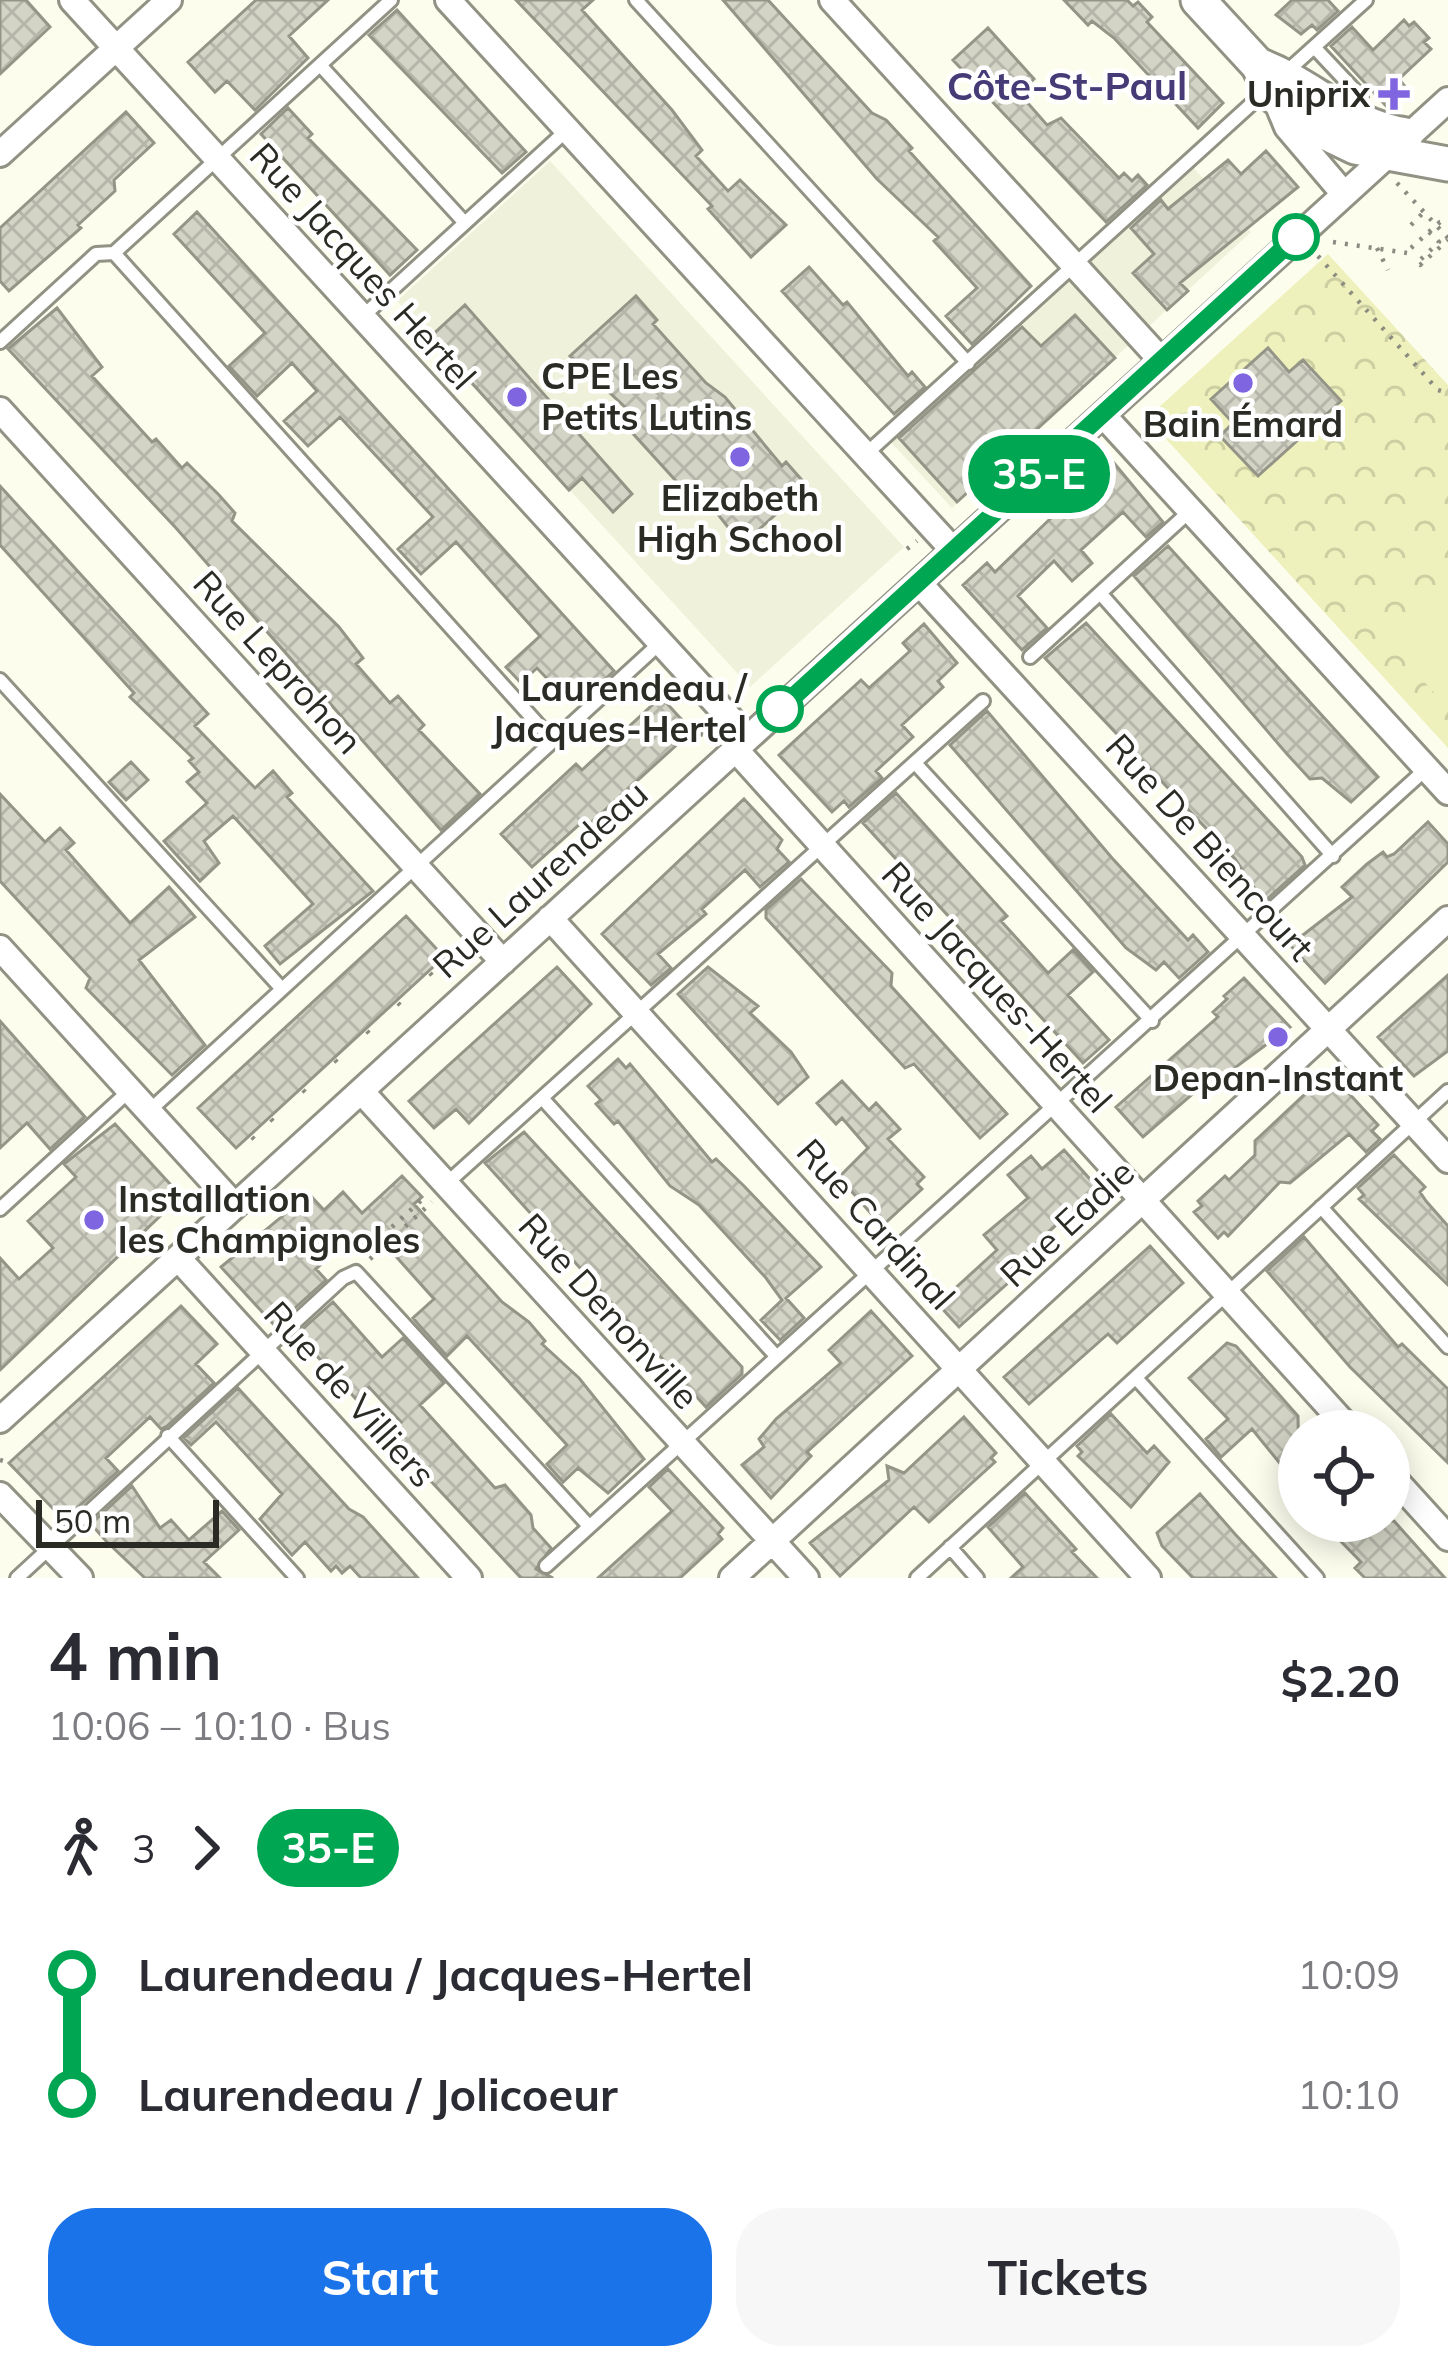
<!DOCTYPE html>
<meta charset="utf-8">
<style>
:root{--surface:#fff;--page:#f7f7f7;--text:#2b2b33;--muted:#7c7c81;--accent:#1a73e8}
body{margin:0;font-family:Mulish,sans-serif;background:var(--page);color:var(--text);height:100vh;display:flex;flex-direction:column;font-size:45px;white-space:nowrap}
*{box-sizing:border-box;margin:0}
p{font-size:39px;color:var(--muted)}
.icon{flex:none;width:66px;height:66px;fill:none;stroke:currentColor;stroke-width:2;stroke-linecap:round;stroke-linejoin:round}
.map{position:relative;height:1578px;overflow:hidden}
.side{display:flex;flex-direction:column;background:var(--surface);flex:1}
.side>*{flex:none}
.badge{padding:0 24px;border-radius:39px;font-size:42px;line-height:78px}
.buttons{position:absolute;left:1278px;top:1410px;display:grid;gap:24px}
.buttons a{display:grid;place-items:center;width:132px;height:132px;border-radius:50%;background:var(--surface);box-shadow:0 6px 30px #0003;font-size:60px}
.scale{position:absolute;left:36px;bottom:30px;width:183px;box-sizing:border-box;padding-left:12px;border:6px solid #2b2b26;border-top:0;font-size:33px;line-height:42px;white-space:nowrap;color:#2b2b26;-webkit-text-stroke:9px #fff;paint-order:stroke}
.map>.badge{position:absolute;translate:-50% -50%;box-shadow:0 0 0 6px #fff}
.legs{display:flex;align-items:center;gap:18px;height:132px;padding:0 48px;font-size:39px}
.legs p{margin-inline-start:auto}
.summary{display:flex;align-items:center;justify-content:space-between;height:204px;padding:0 48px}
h1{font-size:66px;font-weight:700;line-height:90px}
.action{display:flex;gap:24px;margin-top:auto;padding:24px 48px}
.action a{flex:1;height:138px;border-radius:48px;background:var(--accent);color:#fff;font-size:48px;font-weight:700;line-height:138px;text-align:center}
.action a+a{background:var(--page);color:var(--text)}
ul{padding:0 48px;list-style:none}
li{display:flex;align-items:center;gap:42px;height:120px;font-size:45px}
li i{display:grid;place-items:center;width:18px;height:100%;margin:0 15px;background:currentColor}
li i::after{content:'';width:30px;height:30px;margin:-15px;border:9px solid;border-radius:50%;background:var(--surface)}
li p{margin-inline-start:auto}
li:first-child i{background:linear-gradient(#0000 50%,currentColor 0)}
li:last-child i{background:linear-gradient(currentColor 50%,#0000 0)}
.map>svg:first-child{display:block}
.built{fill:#f0f1da}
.forest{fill:url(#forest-crowns)}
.pitch{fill:#eef1bb}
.building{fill:url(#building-cross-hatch);stroke:#949587;stroke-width:3}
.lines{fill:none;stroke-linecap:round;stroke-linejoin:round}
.lane-casing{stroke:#919284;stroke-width:18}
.street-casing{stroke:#919284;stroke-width:30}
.secondary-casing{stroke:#919284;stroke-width:39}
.path{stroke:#8a8b81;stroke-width:4.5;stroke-dasharray:3 9;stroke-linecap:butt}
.lane{stroke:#fff;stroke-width:12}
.street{stroke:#fff;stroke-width:24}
.secondary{stroke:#fff;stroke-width:33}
.line-1-casing{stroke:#fff;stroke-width:27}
.line-1{stroke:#00a651;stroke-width:18}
.poi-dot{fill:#8065e1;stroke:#fff;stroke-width:4.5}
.stop-1-dot{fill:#fff;stroke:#00a651;stroke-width:6}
.labels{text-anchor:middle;stroke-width:9;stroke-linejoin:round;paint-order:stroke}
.poi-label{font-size:36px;font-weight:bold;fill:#2b2b26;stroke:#fff}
.street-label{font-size:36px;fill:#2b2b26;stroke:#fff}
.stop-label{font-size:36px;font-weight:bold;fill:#2b2b26;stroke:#fff;text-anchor:end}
.neighbourhood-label{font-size:39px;font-weight:bold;fill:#463b77;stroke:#fff}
</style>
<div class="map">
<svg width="1448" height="1578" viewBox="0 0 1448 1578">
<defs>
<pattern id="forest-crowns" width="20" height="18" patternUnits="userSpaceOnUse" patternTransform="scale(3)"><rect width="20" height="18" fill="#eef1bb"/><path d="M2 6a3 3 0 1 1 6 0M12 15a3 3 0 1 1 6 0" fill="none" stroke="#cccfa1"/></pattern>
<pattern id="building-cross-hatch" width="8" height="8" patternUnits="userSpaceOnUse" patternTransform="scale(3)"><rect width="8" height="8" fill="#d3d4c5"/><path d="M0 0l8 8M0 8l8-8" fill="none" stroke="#b5b6a9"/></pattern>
</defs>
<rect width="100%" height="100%" fill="#fcfded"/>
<path class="built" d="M550 161 904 547 750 687 397 301Z
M1192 166 1251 232 952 508 889 440Z"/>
<path class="forest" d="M1328 254 1448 385V748L1147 418Z"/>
<path class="pitch" d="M1440 584 1448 593V708L1383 637Z"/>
<path class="building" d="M0 0H26L50 27 0 74Z
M256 0H328L289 36 308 58 255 110 227 81 215 92 188 62Z
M516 0H593L582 10 672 110 702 150 696 156 728 191 740 180 786 225 751 257 708 209 712 206Z
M723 0H768L872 113 886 120 912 148 909 151 1031 286 972 344 946 316 977 288 934 241 938 237 877 179Z
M1064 0H1127L1133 6 1138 2 1152 17 1147 22 1223 103 1198 128 1114 38 1092 21 1088 25Z
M1292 0H1328L1338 11 1317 30 1312 25 1301 34 1276 15Z
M397 10 526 152 502 173 369 35Z
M1404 20 1409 26 1414 22 1429 38 1424 42 1431 49 1399 79 1407 89 1387 107 1331 46 1352 27 1373 50Z
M988 28 1034 79 1019 93 1047 125 1061 118 1119 178 1124 173 1132 181 1138 175 1147 185 1106 222 953 60Z
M288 108 312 134 308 138 417 250 390 275 261 134Z
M126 112 154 143 114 180 115 191 78 225 81 228 9 291 0 281V228Z
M1266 151 1298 187 1180 283 1188 291 1167 310 1133 273 1154 254 1131 228 1161 200 1168 209 1228 160 1241 174Z
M197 212 614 671 581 701 562 681 555 687 537 668 521 683 506 667 540 636 456 542 421 574 398 549 433 517 340 417 308 446 284 421 317 391 292 363 257 396 229 366 265 333 174 234Z
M809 267 843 305 847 302 908 376 912 372 925 387 894 414 782 291Z
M636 296 657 320 653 324 706 383 725 397 782 466 786 462 807 486 742 545 695 485 687 493 617 416 626 408 570 356Z
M465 305 632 494 613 512 582 478 569 490 430 337Z
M57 308 102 367 92 376 152 442 156 439 182 468 187 463 219 495 235 513 232 521 339 627 363 658 356 664 390 703 398 696 424 725 419 730 480 794 441 830 176 528 8 349Z
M1075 315 1115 358 957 502 899 438 1022 327 1041 346Z
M1268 348 1289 372 1303 360 1341 401 1258 476 1220 436 1233 423 1211 399Z
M1114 463 1163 522 1146 537 1123 512 1081 550 1092 563 1072 581 1054 561 1018 596 1047 628 1022 650 963 585 987 563 995 572 1051 518 1046 512 1088 474 1094 481Z
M0 486 208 714 195 726 255 788 273 771 292 793 287 797 373 891 280 964 265 946 313 904 233 816 204 841 219 863 200 881 164 841 207 803 187 782 199 772 189 761 193 758 130 697 134 693 0 545Z
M1168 546 1378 777 1351 802 1322 778 1310 779 1287 754 1134 576Z
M1086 623 1302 857 1305 865 1264 902 1235 859 1045 658Z
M924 624 957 663 938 681 943 687 902 725 913 737 876 771 882 778 849 807 844 801 832 812 779 755 861 680 869 688 889 670 910 651 903 643Z
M661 697 692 731 584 829 580 824 532 867 501 834 576 764 582 770Z
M987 711 1112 858 1188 940 1193 935 1208 952 1179 978 1164 962 1156 970 1126 948 950 745Z
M131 762 148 780 126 800 109 782Z
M896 793 1007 916 1001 921 1048 973 1073 950 1093 972 1068 995 1109 1040 1083 1063 863 823Z
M0 794 45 842 60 828 74 843 66 850 130 923 169 887 195 917 139 960 205 1045 172 1075 86 988 90 978 0 881Z
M744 799 782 840 777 849 789 862 760 887 745 870 702 909 706 914 658 954 671 968 651 985 602 934Z
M1428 822 1448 844V862L1325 983 1290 945 1352 897 1342 887 1367 864 1383 852 1387 857 1394 854Z
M801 879 892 973 891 986 1007 1114 980 1138 914 1064 905 1068 766 918V910Z
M406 916 444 957 236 1148 198 1108Z
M557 967 591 1004 469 1123 456 1109 434 1128 409 1101Z
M708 967 758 1006 750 1013 791 1052 808 1077 778 1104 678 994Z
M1448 975V1051L1414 1076 1378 1037Z
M1244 978 1290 1027 1201 1093 1197 1090 1143 1137 1116 1107 1218 1017 1213 1012 1227 999 1224 996Z
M0 1021 85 1117 50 1149 27 1123 0 1148Z
M618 1059 626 1068 630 1064 712 1162 716 1159 744 1186 821 1267 786 1298 804 1318 780 1340 761 1320 782 1300 766 1278 699 1205 670 1186 618 1121 614 1124 596 1104 601 1100 588 1086Z
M1332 1075 1378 1125 1372 1131 1380 1139 1366 1152 1349 1134 1290 1183 1280 1182 1228 1236 1224 1232 1218 1238 1194 1212 1202 1206 1198 1201 1225 1176 1229 1180 1255 1155V1141L1321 1079 1324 1083Z
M842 1081 869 1110 876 1103 900 1129 888 1139 924 1177 917 1184 922 1189 882 1226 839 1177 868 1148 842 1118 836 1124 817 1103Z
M115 1124 181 1196 0 1370V1258L19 1279 53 1248 28 1221 76 1177 64 1164Z
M524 1132 742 1367V1374L706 1407 485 1163Z
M1064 1150 1097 1187 1011 1267 1018 1274 959 1327 938 1304 997 1250 984 1235 1028 1198 1008 1175 1031 1156 1042 1169Z
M1394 1155 1425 1187 1420 1192 1426 1201 1448 1226V1285L1359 1199 1364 1195 1358 1188Z
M402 1176 422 1197 414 1204 502 1302 529 1322 545 1341 542 1344 579 1378 644 1459 608 1493 578 1468 563 1482 547 1464 567 1445 467 1336 447 1356 418 1324 413 1318 434 1299 375 1233 358 1249 349 1239 316 1269 326 1280 275 1326 221 1267 309 1194 324 1210 343 1192 362 1213Z
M1304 1237 1398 1347 1402 1344 1448 1389V1463L1350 1367 1267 1271Z
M1150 1246 1183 1283 1117 1343 1108 1334 1029 1404 1004 1377Z
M333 1302 382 1357 403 1338 444 1383 420 1405 495 1488 505 1485 531 1515 533 1528 551 1548 536 1569 553 1578H521L388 1435 401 1422 369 1387 356 1399 297 1334Z
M181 1306 217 1344 196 1364 214 1383 167 1426 161 1429 150 1417 106 1458 118 1471 64 1520 9 1463Z
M871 1311 912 1356 807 1452 811 1456 771 1498 742 1465 764 1447 759 1439 776 1419 841 1363 829 1350Z
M1227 1343 1236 1346 1298 1416 1299 1487 1252 1429 1221 1457 1206 1439 1228 1419 1189 1378Z
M238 1388 349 1509 363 1517 418 1578H361L350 1566 342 1573 336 1566 331 1571 305 1542 292 1555 260 1519 282 1494 216 1422 191 1445 184 1438Z
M1111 1414 1147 1453 1154 1446 1169 1462 1131 1507 1078 1456 1082 1452 1077 1446Z
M964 1417 996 1453 991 1458 995 1462 929 1522 914 1507 840 1576 810 1543 889 1480 887 1466 904 1473Z
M668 1469 723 1528 718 1534 722 1539 680 1578H598L672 1511 649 1487Z
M132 1486 160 1528 171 1520 189 1540 222 1511 239 1530 204 1562 220 1578H145L106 1541 91 1524Z
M1025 1493 1076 1549 1072 1552 1097 1578H1011L1023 1567 988 1527Z
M1200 1494 1235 1534 1276 1578H1193L1162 1546 1157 1533Z
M1321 1521H1394L1445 1578H1365L1355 1568 1361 1562Z"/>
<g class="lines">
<g class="lane-casing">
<path id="lane" d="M636 0 968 363
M1314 47 1361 97
M320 65 465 223
M1284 74 1366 0
M114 253 391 0
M362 317 567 130
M0 342 96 254 114 253 553 741
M866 454 1269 88
M1100 593 1333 856
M1030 657 1191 510
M0 680 282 989
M915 763 1152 1021
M542 1098 776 1356
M149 1111 660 643
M446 1184 983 701
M1321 1207 1448 1347
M0 1209 129 1091
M1136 1378 1317 1578
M168 1436 297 1578
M950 1547 977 1578
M546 1566 1426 769
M17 1578 343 1278 356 1272 589 1526
M917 1578 1448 1091"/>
</g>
<g class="street-casing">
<path id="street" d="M72 0 748 738
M448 0 954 551
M832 0 1161 360
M1275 98 1287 127 1344 194
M0 154 169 0
M0 410 503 962
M1103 415 1448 792
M919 583 1448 1160
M736 750 1351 1431
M550 918 1148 1578
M0 948 235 1206
M361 1091 806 1578
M178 1258 469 1578
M0 1420 1448 100
M1389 1473 1448 1538
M0 1495 80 1578
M732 1578 1448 919"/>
</g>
<g class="secondary-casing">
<path id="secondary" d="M1198 0 1258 65 1274 96 1328 134 1355 147 1448 164
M1258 65C1312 85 1347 126 1406 135"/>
</g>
<path class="path" d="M1397 183 1448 238
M1411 225 1424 212
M1429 232 1439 242 1417 263 1420 265 1448 240
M1333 242 1407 253
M1377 248 1388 270
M1411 248 1440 222 1448 221
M1318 256 1438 390 1448 393
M907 549 917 541
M700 734 710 737
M430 973 436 980
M398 1003 404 1009
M367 1031 373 1038
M335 1060 341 1067
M303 1090 309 1096
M271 1119 277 1126
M252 1137 258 1143
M383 1246 381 1237 426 1196
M370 1259 432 1202
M0 1460 3 1461"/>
<use href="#lane" class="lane"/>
<use href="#street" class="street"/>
<use href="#secondary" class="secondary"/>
</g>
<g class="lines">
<g class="line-1-casing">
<path id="line-1" d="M780 709 1296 237"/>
</g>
<use href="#line-1" class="line-1"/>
</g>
<g class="poi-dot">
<path d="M1388 76h12v12h12v12h-12v12h-12v-12h-12v-12h12z"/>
<circle cx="1243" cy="383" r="12"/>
<circle cx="517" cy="397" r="12"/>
<circle cx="740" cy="457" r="12"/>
<circle cx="1278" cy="1037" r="12"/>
<circle cx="94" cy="1220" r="12"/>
</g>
<g class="stop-1-dot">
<circle cx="1296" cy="237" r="21"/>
<circle cx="780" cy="709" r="21"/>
</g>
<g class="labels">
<g class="poi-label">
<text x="1370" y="107" text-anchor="end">Uniprix</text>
<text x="541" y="389" text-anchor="start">CPE Les<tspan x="541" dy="41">Petits Lutins</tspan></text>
<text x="1243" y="437">Bain Émard</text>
<text x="740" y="511">Elizabeth<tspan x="740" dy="41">High School</tspan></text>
<text x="1278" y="1091">Depan-Instant</text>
<text x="118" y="1212" text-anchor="start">Installation<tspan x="118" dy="41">les Champignoles</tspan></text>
</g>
<g class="street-label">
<text transform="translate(363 266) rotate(48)" y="13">Rue Jacques Hertel</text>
<text transform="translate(278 662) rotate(48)" y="13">Rue Leprohon</text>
<text transform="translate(1210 847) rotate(48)" y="13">Rue De Biencourt</text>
<text transform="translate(540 879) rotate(-42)" y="13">Rue Laurendeau</text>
<text transform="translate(997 987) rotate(48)" y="13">Rue Jacques-Hertel</text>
<text transform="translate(1067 1223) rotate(-43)" y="13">Rue Eadie</text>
<text transform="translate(876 1224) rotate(48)" y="13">Rue Cardinal</text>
<text transform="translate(609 1311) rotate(48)" y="13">Rue Denonville</text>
<text transform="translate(350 1394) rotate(48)" y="13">Rue de Villiers</text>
</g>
<g class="stop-label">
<text x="747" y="701">Laurendeau /<tspan x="747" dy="41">Jacques-Hertel</tspan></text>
</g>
<g class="neighbourhood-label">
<text x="1067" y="100">Côte-St-Paul</text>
</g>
</g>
</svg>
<div class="buttons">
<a><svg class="icon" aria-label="locate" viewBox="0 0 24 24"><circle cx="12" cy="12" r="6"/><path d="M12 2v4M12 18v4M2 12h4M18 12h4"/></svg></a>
</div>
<div class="scale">50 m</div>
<b class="badge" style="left:1039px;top:474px;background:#00a651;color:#fff">35-E</b>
</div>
<section class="side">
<div class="summary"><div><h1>4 min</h1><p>10:06 – 10:10 · Bus</p></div><b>$2.20</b></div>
<div class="legs"><svg class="icon" aria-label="walk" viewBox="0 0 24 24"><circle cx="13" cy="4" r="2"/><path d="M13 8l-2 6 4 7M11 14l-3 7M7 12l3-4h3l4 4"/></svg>3<svg class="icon" aria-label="forward" viewBox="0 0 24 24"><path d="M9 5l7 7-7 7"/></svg><b class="badge" style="background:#00a651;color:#fff">35-E</b></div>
<ul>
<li><i style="color:#00a651"></i><b>Laurendeau / Jacques-Hertel</b><p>10:09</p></li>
<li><i style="color:#00a651"></i><b>Laurendeau / Jolicoeur</b><p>10:10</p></li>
</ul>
<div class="action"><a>Start</a><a>Tickets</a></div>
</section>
